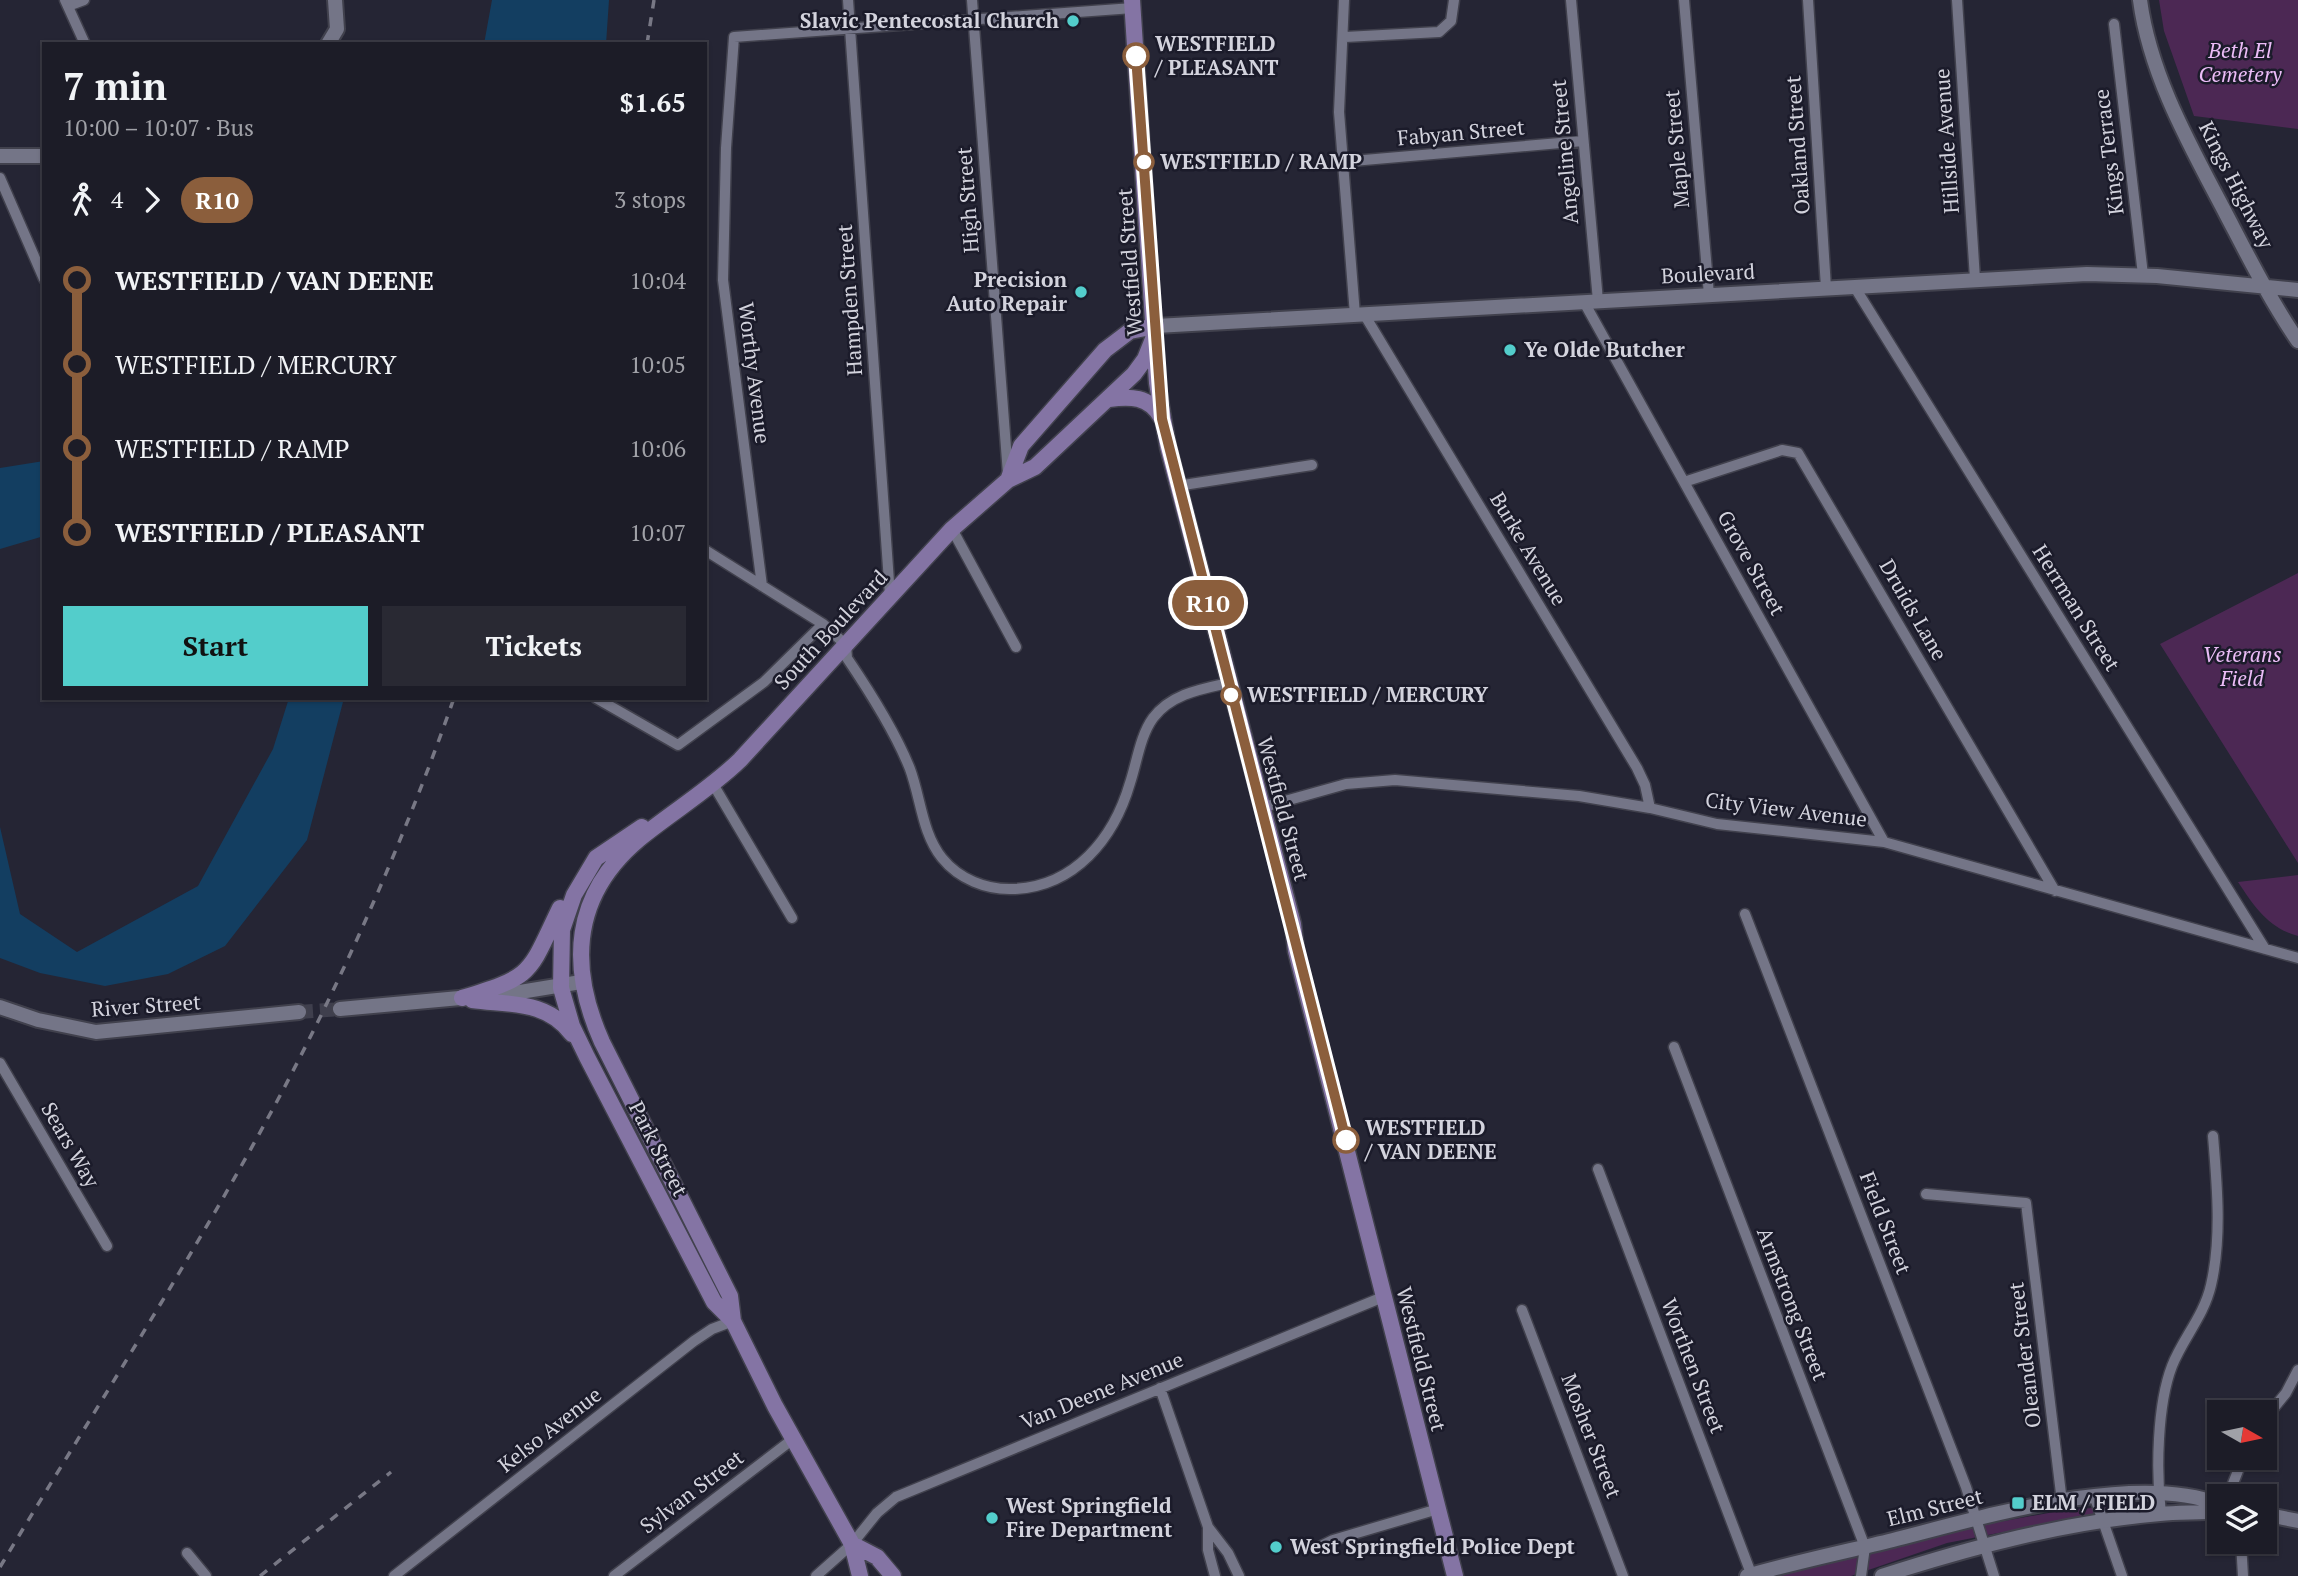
<!DOCTYPE html>
<meta charset="utf-8">
<style>
:root{--surface:#1c1c27;--page:#292933;--text:#f1f3f6;--muted:#a0a1a7;--line:#3a3a44;--accent:#53cdcb}
body{margin:0;font-family:"PT Serif",serif;background:var(--page);color:var(--text);height:100vh;display:flex;flex-direction:column;font-size:26px;white-space:nowrap}
*{box-sizing:border-box;margin:0}
p{font-size:23px;color:var(--muted)}
.icon{flex:none;width:38px;height:38px;fill:none;stroke:currentColor;stroke-width:2;stroke-linecap:round;stroke-linejoin:round}
.map{position:relative;flex:1;overflow:hidden}
.drawer{position:absolute;left:42px;top:42px;width:665px;height:658px;display:flex;flex-direction:column;background:var(--surface);border-radius:0px;box-shadow:0 2px 5px #0004,0 0 0 2px var(--line)}
.drawer>*{flex:none}
.badge{padding:0 14px;border-radius:23px;font-size:24px;line-height:46px}
.needle{width:46px;rotate:99deg}
.buttons{position:absolute;left:2207px;top:1400px;display:grid;gap:14px}
.buttons a{display:grid;place-items:center;width:70px;height:70px;border-radius:0px;background:var(--surface);box-shadow:0 2px 5px #0004,0 0 0 2px var(--line);font-size:35px}
.map>.badge{position:absolute;translate:-50% -50%;box-shadow:0 0 0 4px #fff}
.legs{display:flex;align-items:center;gap:10px;height:77px;padding:0 21px;font-size:23px}
.legs p{margin-inline-start:auto}
.headline{display:flex;align-items:center;justify-content:space-between;height:119px;padding:0 21px}
h1{font-size:38px;font-weight:600;line-height:52px}
.cta{display:flex;gap:14px;margin-top:auto;padding:14px 21px}
.cta a{flex:1;height:80px;border-radius:0px;background:var(--accent);color:#111;font-size:28px;font-weight:600;line-height:80px;text-align:center}
.cta a+a{background:var(--page);color:var(--text)}
ul{padding:0 21px;list-style:none}
li{display:flex;align-items:center;gap:24px;height:84px;font-size:26px}
li i{display:grid;place-items:center;width:10px;height:100%;margin:0 9px;background:currentColor}
li i::after{content:'';width:18px;height:18px;margin:-9px;border:5px solid;border-radius:50%;background:var(--surface)}
li p{margin-inline-start:auto}
li:first-child i{background:linear-gradient(#0000 50%,currentColor 0)}
li:last-child i{background:linear-gradient(currentColor 50%,#0000 0)}
.map>svg:first-child{display:block}
.green{fill:#4c2854}
.water{fill:#133e61}
.lines{fill:none;stroke-linecap:round;stroke-linejoin:round}
.secondary-tunnel{stroke:#3f3f4d;stroke-width:14;stroke-dasharray:14 7;stroke-linecap:butt}
.street-casing{stroke:#41414d;stroke-width:13}
.secondary-casing{stroke:#41414d;stroke-width:18}
.primary-casing{stroke:#41414d;stroke-width:19}
.street{stroke:#747587;stroke-width:10}
.secondary{stroke:#747587;stroke-width:14}
.primary{stroke:#8474a4;stroke-width:16}
.rail{stroke:#787885;stroke-width:3.5;stroke-dasharray:9 9;stroke-linecap:butt}
.line-1-casing{stroke:#fff;stroke-width:16}
.line-1{stroke:#8b5e3c;stroke-width:10}
.poi-dot{fill:#53cdcb;stroke:#1b1b2a;stroke-width:2.5}
.stop-1-dot{fill:#fff;stroke:#8b5e3c;stroke-width:3.5}
.labels{text-anchor:middle;stroke-width:5;stroke-linejoin:round;paint-order:stroke}
.poi-label{font-size:21px;font-weight:bold;fill:#d3d3dd;stroke:#1b1b2a;text-anchor:start}
.stop-label{font-size:21px;font-weight:bold;fill:#d3d3dd;stroke:#1b1b2a;text-anchor:start}
.park-label{font-size:21px;font-style:italic;fill:#ebbcf7;stroke:#1b1b2a}
.street-label{font-size:21px;fill:#d3d3dd;stroke:#1b1b2a}
</style>
<div class="map">
<svg width="2298" height="1576" viewBox="0 0 2298 1576">
<rect width="100%" height="100%" fill="#252534"/>
<path class="green" d="M2159 0H2298V129L2194 116 2164 31Z
M2298 573V863L2160 644Z
M2298 875V936C2268 928 2254 906 2238 882Z
M2148 1504 1947 1543 1851 1576H1779L1993 1523 2065 1510Z"/>
<path class="water" d="M492 0H609L606 44H484Z
M44 461V536L0 549V468Z
M289 698H344L307 840 225 946 168 974 105 986 40 973 0 958V827L20 914 77 952 198 886 273 749Z"/>
<g class="lines">
<path class="secondary-tunnel" d="M299 1012 340 1009"/>
<g class="street-casing">
<path id="street" d="M65 0 85 44
M848 0 890 596
M972 0 1008 474
M1344 0 1339 112 1355 315
M1571 0 1598 301
M1684 0 1709 295
M1808 0 1826 288
M1957 0 1975 279
M68 6 84 0
M2114 24 2143 275
M1345 37 1439 32 1451 21 1454 0
M1341 162 1583 141
M0 178 44 279
M1854 286 2265 949
M1584 302 1884 842
M1364 314 1637 768 1645 785 1650 808
M1684 482 1782 450 1798 453 2055 891
M1177 486 1312 465
M952 529 1016 647
M705 550 823 624 846 645 847 658C868 689 897 736 910 769 921 799 922 833 942 858 959 879 986 890 1013 889 1075 887 1114 838 1130 783 1137 762 1140 736 1153 718 1171 694 1201 689 1228 683
M762 586 723 280 726 148 734 37 1133 8
M596 698 678 745 764 682 823 624
M713 784 792 918
M1260 808 1346 784 1395 780 1579 796 1650 808 1717 824 1884 842 2298 958
M1745 914 1966 1487 1994 1576
M1674 1047 1865 1547 1861 1576
M0 1063 107 1246
M1598 1169 1752 1576
M1926 1194 2026 1203 2062 1502
M1522 1310 1623 1576
M1160 1388 1208 1527 1228 1553 1239 1576
M2264 1420 2286 1393 2298 1370
M2232 1496V1486L2243 1458
M2095 1498 2122 1576
M2161 1514C2156 1472 2157 1405 2172 1366 2183 1338 2204 1316 2211 1285 2222 1238 2217 1184 2213 1136
M1208 1527V1550L1215 1576
M2241 1542 2243 1576
M1315 1549 1333 1540 1438 1509
M187 1553 206 1576
M394 1576 694 1341 712 1329 733 1321
M614 1576 793 1439
M816 1576 852 1544 877 1513 896 1497 1383 1297"/>
</g>
<g class="secondary-casing">
<path id="secondary" d="M2140 0C2150 76 2191 147 2226 214 2249 258 2270 300 2298 341
M328 44 337 29 335 0
M0 156H44
M1156 326 2087 274 2157 276 2298 290
M0 1007 38 1020 96 1032 299 1012
M340 1009 514 993 581 982
M2264 1514 2298 1521
M1747 1576C1795 1562 1844 1552 1893 1540 1980 1518 2133 1471 2219 1504
M1882 1576C1972 1547 2066 1522 2160 1514 2180 1512 2199 1513 2219 1511"/>
</g>
<g class="primary-casing">
<path id="primary" d="M1132 0 1157 383 1168 447 1293 924 1296 951 1455 1576
M1109 399C1130 396 1149 396 1161 417
M1008 480 1021 446 1105 350 1130 331 1156 326
M642 827 596 858 574 895 562 930 561 988 572 1026 587 1057 714 1302 733 1321 775 1406 852 1544 877 1557 893 1576
M462 998C535 976 528 974 560 908
M472 1000C509 1005 547 1000 572 1034
M733 1321 730 1296 602 1042C568 966 572 895 639 839 672 812 709 790 740 760L952 529 1008 480 1035 467 1134 374 1145 359 1153 339
M852 1544 860 1576"/>
</g>
<use href="#street" class="street"/>
<use href="#secondary" class="secondary"/>
<use href="#primary" class="primary"/>
<path class="rail" d="M647 44 654 0
M0 1567C95 1409 196 1253 283 1090 349 965 407 832 454 698
M260 1576 391 1472"/>
</g>
<g class="lines">
<g class="line-1-casing">
<path id="line-1" d="M1136 56 1162 419 1346 1140"/>
</g>
<use href="#line-1" class="line-1"/>
</g>
<g class="poi-dot">
<circle cx="1073" cy="21" r="7"/>
<circle cx="1081" cy="292" r="7"/>
<circle cx="1510" cy="350" r="7"/>
<rect x="2011" y="1496" width="14" height="14" rx="3.5"/>
<circle cx="992" cy="1518" r="7"/>
<circle cx="1276" cy="1547" r="7"/>
</g>
<g class="stop-1-dot">
<circle cx="1136" cy="56" r="12"/>
<circle cx="1144" cy="162" r="9"/>
<circle cx="1231" cy="695" r="9"/>
<circle cx="1346" cy="1140" r="12"/>
</g>
<g class="labels">
<g class="poi-label">
<text x="1059" y="28" text-anchor="end">Slavic Pentecostal Church</text>
<text x="1067" y="287" text-anchor="end">Precision<tspan x="1067" dy="24">Auto Repair</tspan></text>
<text x="1524" y="357">Ye Olde Butcher</text>
<text x="2032" y="1510">ELM / FIELD</text>
<text x="1006" y="1513">West Springfield<tspan x="1006" dy="24">Fire Department</tspan></text>
<text x="1290" y="1554">West Springfield Police Dept</text>
</g>
<g class="stop-label">
<text x="1155" y="51">WESTFIELD<tspan x="1155" dy="24">/ PLEASANT</tspan></text>
<text x="1160" y="169">WESTFIELD / RAMP</text>
<text x="1247" y="702">WESTFIELD / MERCURY</text>
<text x="1365" y="1135">WESTFIELD<tspan x="1365" dy="24">/ VAN DEENE</tspan></text>
</g>
<g class="park-label">
<text x="2240" y="58">Beth El<tspan x="2240" dy="24">Cemetery</tspan></text>
<text x="2242" y="662">Veterans<tspan x="2242" dy="24">Field</tspan></text>
</g>
<g class="street-label">
<text transform="translate(1461 133) rotate(-5)" y="7">Fabyan Street</text>
<text transform="translate(1947 141) rotate(-94)" y="7">Hillside Avenue</text>
<text transform="translate(1798 145) rotate(-94)" y="7">Oakland Street</text>
<text transform="translate(1677 149) rotate(-95)" y="7">Maple Street</text>
<text transform="translate(1565 152) rotate(-95)" y="7">Angeline Street</text>
<text transform="translate(2109 152) rotate(-97)" y="7">Kings Terrace</text>
<text transform="translate(2236 185) rotate(63)" y="7">Kings Highway</text>
<text transform="translate(968 200) rotate(-94)" y="7">High Street</text>
<text transform="translate(1130 262) rotate(-94)" y="7">Westfield Street</text>
<text transform="translate(1708 274) rotate(-3)" y="7">Boulevard</text>
<text transform="translate(850 300) rotate(-94)" y="7">Hampden Street</text>
<text transform="translate(754 373) rotate(83)" y="7">Worthy Avenue</text>
<text transform="translate(1528 549) rotate(59)" y="7">Burke Avenue</text>
<text transform="translate(1751 563) rotate(61)" y="7">Grove Street</text>
<text transform="translate(2076 608) rotate(58)" y="7">Herrman Street</text>
<text transform="translate(1913 610) rotate(60)" y="7">Druids Lane</text>
<text transform="translate(831 630) rotate(-47)" y="7">South Boulevard</text>
<text transform="translate(1283 809) rotate(75)" y="7">Westfield Street</text>
<text transform="translate(1786 810) rotate(7)" y="7">City View Avenue</text>
<text transform="translate(146 1006) rotate(-4)" y="7">River Street</text>
<text transform="translate(70 1145) rotate(60)" y="7">Sears Way</text>
<text transform="translate(658 1149) rotate(63)" y="7">Park Street</text>
<text transform="translate(1885 1223) rotate(69)" y="7">Field Street</text>
<text transform="translate(1792 1304) rotate(69)" y="7">Armstrong Street</text>
<text transform="translate(2025 1355) rotate(-97)" y="7">Oleander Street</text>
<text transform="translate(1421 1359) rotate(76)" y="7">Westfield Street</text>
<text transform="translate(1693 1366) rotate(69)" y="7">Worthen Street</text>
<text transform="translate(1102 1391) rotate(-22)" y="7">Van Deene Avenue</text>
<text transform="translate(550 1430) rotate(-38)" y="7">Kelso Avenue</text>
<text transform="translate(1591 1436) rotate(69)" y="7">Mosher Street</text>
<text transform="translate(692 1492) rotate(-37)" y="7">Sylvan Street</text>
<text transform="translate(1935 1508) rotate(-14)" y="7">Elm Street</text>
</g>
</g>
</svg>
<div class="buttons">
<a><svg class="needle" viewBox="-14 -14 28 28"><path d="M0-13l5 13h-10z" fill="#e53935"/><path d="M0 13l5-13h-10z" fill="#a0a1a7"/></svg></a>
<a><svg class="icon" aria-label="layers" viewBox="0 0 24 24"><path d="M12 4l9 5-9 5-9-5zM3 14l9 5 9-5"/></svg></a>
</div>
<b class="badge" style="left:1208px;top:603px;background:#8b5e3c;color:#fff">R10</b>
<section class="drawer">
<div class="headline"><div><h1>7 min</h1><p>10:00 – 10:07 · Bus</p></div><b>$1.65</b></div>
<div class="legs"><svg class="icon" aria-label="walk" viewBox="0 0 24 24"><circle cx="13" cy="4" r="2"/><path d="M13 8l-2 6 4 7M11 14l-3 7M7 12l3-4h3l4 4"/></svg>4<svg class="icon" aria-label="forward" viewBox="0 0 24 24"><path d="M9 5l7 7-7 7"/></svg><b class="badge" style="background:#8b5e3c;color:#fff">R10</b><p>3 stops</p></div>
<ul>
<li><i style="color:#8b5e3c"></i><b>WESTFIELD / VAN DEENE</b><p>10:04</p></li>
<li><i style="color:#8b5e3c"></i><span>WESTFIELD / MERCURY</span><p>10:05</p></li>
<li><i style="color:#8b5e3c"></i><span>WESTFIELD / RAMP</span><p>10:06</p></li>
<li><i style="color:#8b5e3c"></i><b>WESTFIELD / PLEASANT</b><p>10:07</p></li>
</ul>
<div class="cta"><a>Start</a><a>Tickets</a></div>
</section>
</div>
